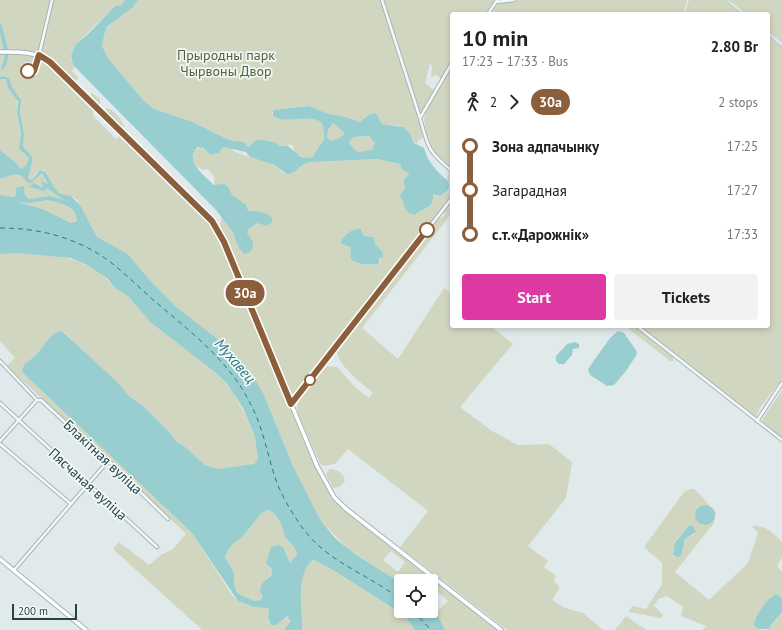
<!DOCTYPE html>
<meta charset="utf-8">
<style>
:root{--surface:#fff;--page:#f2f2f2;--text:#222;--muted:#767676;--accent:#de39a2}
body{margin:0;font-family:"PT Sans",sans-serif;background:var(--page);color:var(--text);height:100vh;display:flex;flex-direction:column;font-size:15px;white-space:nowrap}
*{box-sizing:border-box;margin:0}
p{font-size:13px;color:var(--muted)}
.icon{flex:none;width:22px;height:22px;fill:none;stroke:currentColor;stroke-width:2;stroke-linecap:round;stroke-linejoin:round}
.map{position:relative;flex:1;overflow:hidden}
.sheet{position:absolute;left:450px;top:12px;width:320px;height:316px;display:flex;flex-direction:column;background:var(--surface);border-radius:4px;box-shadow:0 2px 6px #0003}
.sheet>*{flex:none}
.badge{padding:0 8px;border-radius:13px;font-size:14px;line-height:26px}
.controls{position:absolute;left:394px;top:574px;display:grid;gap:8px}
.controls a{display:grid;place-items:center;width:44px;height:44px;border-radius:4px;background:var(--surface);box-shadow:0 2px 6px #0003;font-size:20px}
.scale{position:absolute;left:12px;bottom:10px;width:65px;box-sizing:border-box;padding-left:4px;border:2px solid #274145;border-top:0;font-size:11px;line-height:14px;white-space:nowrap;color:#274145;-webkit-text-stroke:3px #f1f8f8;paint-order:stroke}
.map>.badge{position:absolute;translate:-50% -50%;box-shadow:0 0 0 2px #fff}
.legs{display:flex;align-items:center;gap:6px;height:44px;padding:0 12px;font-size:13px}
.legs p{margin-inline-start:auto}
.headline{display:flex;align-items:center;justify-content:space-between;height:68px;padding:0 12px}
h1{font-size:22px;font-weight:700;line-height:30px}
.button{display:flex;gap:8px;margin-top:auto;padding:8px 12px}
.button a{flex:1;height:46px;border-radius:4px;background:var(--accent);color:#fff;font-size:16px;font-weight:700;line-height:46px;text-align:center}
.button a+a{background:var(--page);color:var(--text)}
ul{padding:0 12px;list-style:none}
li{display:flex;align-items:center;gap:14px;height:44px;font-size:15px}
li i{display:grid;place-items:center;width:6px;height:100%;margin:0 5px;background:currentColor}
li i::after{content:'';width:10px;height:10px;margin:-5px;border:3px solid;border-radius:50%;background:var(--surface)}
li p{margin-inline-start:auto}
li:first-child i{background:linear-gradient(#0000 50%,currentColor 0)}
li:last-child i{background:linear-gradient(currentColor 50%,#0000 0)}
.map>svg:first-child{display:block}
.green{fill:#d1d6c1;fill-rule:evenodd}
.water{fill:#98cecf;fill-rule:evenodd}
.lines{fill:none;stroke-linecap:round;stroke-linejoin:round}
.stream{stroke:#98cecf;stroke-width:1}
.ferry{stroke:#2c797e;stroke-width:1;stroke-dasharray:5 4;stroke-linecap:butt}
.street-casing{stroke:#a5b4b6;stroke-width:4.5}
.secondary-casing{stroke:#a5b4b6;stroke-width:5.5}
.street{stroke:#f5f8f9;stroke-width:2.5}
.secondary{stroke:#fff;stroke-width:3.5}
.line-1-casing{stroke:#fff;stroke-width:9}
.line-1{stroke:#8b5e3c;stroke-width:6}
.stop-1-dot{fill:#fff;stroke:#8b5e3c;stroke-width:2}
.labels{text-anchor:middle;stroke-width:3.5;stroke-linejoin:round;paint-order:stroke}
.park-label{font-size:14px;fill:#536333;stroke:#f1f8f8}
.street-label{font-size:14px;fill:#274145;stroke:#f1f8f8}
.water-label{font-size:15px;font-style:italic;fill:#2c797e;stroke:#f1f8f8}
</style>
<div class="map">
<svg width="782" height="630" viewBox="0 0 782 630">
<rect width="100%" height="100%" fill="#e1eaeb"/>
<path class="green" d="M0 0H125L121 5 115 6 74 46 71 58 74 68 72 71 78 77 76 82 74 83C49 59 44 52 9 51V53L30 54 36 57 35 62H25L21 65V68L25 72H35L40 59 48 62 93 106V116L116 139 119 136 97 113 206 217 221 239 312 460 330 494 341 506 498 630H445L435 613 448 601 431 586V581H401V583L348 549 321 521 292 464 264 395 252 374 220 341 175 306 147 277 128 254 97 237 77 200 70 195H63L56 191 43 170 37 172 32 180 28 179 33 158 23 146 24 133 20 113 21 100 12 87 9 78 6 76 0 77V72C16 62 3 37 0 22 0 15 0 7 0 0ZM391 551 405 562 398 572 383 560Z
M138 0H495L485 14H452V60L441 79 436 74 431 78 432 67 430 63 425 83 434 90 419 117 423 137 418 141 417 144C412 141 413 138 410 133 404 123 393 126 382 124L376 113 370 114 360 122 345 117 329 114 309 106 274 110 272 113 273 116C289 126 306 112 322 123 329 135 320 146 314 157 307 160 300 156 294 152L293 146 290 144 285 147 280 146 274 142 259 139 248 147 244 142 229 140 195 123 154 109 144 101 108 58 102 46 105 32 110 25 135 4Z
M498 0H687L683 14H491L497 5Z
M689 0H725L742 14H684Z
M728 0H782V43L768 32V14H746Z
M0 32C3 43 11 61 0 69Z
M768 35 782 47V379L760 408 756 417 640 326H768Z
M452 65V168L434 152 426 132 424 119 429 104Z
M0 79H6L8 88 17 99V113L21 133 19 149 29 158 26 166 22 169 0 150Z
M92 93 100 99V104H97L90 98V95Z
M106 108C113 109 124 121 124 128H121L105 113Z
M333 123 345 133 340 138 331 141 327 138 328 130Z
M369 136 375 143 372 150 357 152 349 143 353 137Z
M200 147 212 155 220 152 223 147 231 148 232 150C246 158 260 158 273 165 279 168 282 175 289 174 298 173 300 163 311 162L377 159 400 164 401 168 408 172V176L403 181 405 187 401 197 405 209 413 215 431 204 433 194 441 196 449 190 450 183 447 179 449 172 452 174V196L295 394 291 393 287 390 228 247 218 228C227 221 213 188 214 176L207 169 202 170 199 167H196L193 159 194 152ZM357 229 362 230 364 236 373 237 376 245 383 253V257H379L380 264C370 266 356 266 350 257L351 247 341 244Z
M42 173 48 185 43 182V188L34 183 31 188 43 191 48 189 63 199V201L50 196 29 199 25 195 24 187 15 190V197L0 195V179L10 174 22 176 30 183Z
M48 200C60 204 76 204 77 221L71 223 43 209 17 202 29 203Z
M452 201V213L362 328 398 359 444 288 452 294V326H491L513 344 460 407 492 431 518 445 549 444 572 462 566 498 528 546 548 561 544 567 556 576 554 582 560 587 552 600 565 608 583 613 603 630H507L400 547 428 511 348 449 335 464 324 466 320 464 298 413 297 406 299 400 327 366 337 367 355 387 369 398 373 393C363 384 335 364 337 349L437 220 444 216V211Z
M17 253 55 255 78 261 101 273 115 288 128 296 150 322 216 373 231 389 245 414 256 440 258 457 257 461 252 465 218 469 205 465 184 446 177 442 168 431 144 407 129 396 64 332 54 334 37 354 24 365 22 370 23 373 192 533 232 595C245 608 251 606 268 607L270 610 268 622 272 625 289 617V624L284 630H202L113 549 119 542 149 565 161 555 173 549 186 534 84 435 68 423 7 366 15 358 0 341V254Z
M625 326H634L673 357 674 361H670Z
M782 390V438L768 427 762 420Z
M330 469C337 469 344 473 345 481L340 487 333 488 326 474Z
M690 489H694C703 496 708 505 716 512L714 523 675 572 709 600 748 563 758 533 752 526C766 525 773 533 782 542V557L777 566 782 572V598L776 594 772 595 755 619 754 623 760 630H703L706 626 681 616 683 607 667 596 658 599 654 606 663 615 661 618 629 612 632 606 646 609 662 584V563L644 547 684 492ZM703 505 715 513 708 524 703 525 696 520V513ZM688 526 695 534 685 539 680 558H678L673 551 677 539Z
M267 510C281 514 281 527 286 538 289 544 296 547 297 554L290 563 285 549 269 552 268 562 272 574 268 577 262 587 261 600 254 601 237 593 234 584V573L225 557 229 548 243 536 261 514Z
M314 560 333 570 404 615 415 630H302C303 608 295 580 311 561Z
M782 612V630H766L772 625Z
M626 616 646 630H615Z"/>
<path class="water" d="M125 0H138L133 7 108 26 105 32 102 46 108 58 144 101 154 109 193 122 229 140 244 142 248 147 258 139 274 142 280 146H288L301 157 312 158 324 139V130L322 123C306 112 289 126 273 116V110L309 106 329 114 345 117 360 122 370 114 376 113 382 124 404 127 410 133 414 143 424 148 428 159 437 171 449 182V189L441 196 433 194C433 197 433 201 432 203 427 210 420 209 415 215 403 213 405 204 400 196L405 188 403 181 409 174 401 168 400 164 377 159 311 162C300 163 297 174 287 174L274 165 250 157 246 152 223 147 219 153 211 155 203 148 198 147C183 161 205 176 214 185L224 184 228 187 232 195 246 205 248 211C257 211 265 211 272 218V222L267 226 257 223 248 229 247 233C252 241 257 243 250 252L244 254 238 246 233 232 216 210 73 65 71 56 75 45 88 34 115 6 121 5ZM333 123 345 133 340 138 331 141 327 138 328 130ZM369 136 375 143 372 150 357 152 349 143 353 137Z
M0 21C4 35 16 62 0 72L5 57 0 32Z
M4 76 9 78 12 87 21 100 20 113 24 133 23 146 33 158 28 179 32 180 40 170 45 172C53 183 55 197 70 195L80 205 97 237 128 254 147 277 175 306 220 341 252 374 264 395 292 464 321 521 336 539 355 554 401 583V611H431V609L439 618 445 630H415L404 615 333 570 314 560 311 561C295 580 303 608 302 630H284L290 622 288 616 276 625H271L268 619 269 608 253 607 238 601 192 533 23 373 22 370 24 365 37 354 51 336 57 332 62 331 117 382 129 396 144 407 168 431 177 442 184 446 205 465 218 469 254 464 258 459 255 437 243 408 228 385 216 373 150 322 128 296 115 288 107 278 85 264 71 258 17 253 0 254V195L15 197 16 188 22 186 24 187 25 195 29 199 50 196 64 200 48 189 43 191 29 187 34 183 43 188 41 181 48 184 42 173 31 183 27 182 22 176C13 173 9 176 0 179V150L16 163 21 169 26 166 29 158 19 149 21 133 17 113 18 101 8 88 6 79H0V77ZM48 200C60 204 76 204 77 221L71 223 43 209 17 202 29 203ZM267 510C281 514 281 527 286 538 290 544 296 547 297 554L290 563 284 548 278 545 271 547 266 563 271 568 272 574C267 581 256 584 262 596L261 600 254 601 237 593 234 584V573L225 557 229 548 243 536 261 514Z
M361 229 364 236 373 237 376 245 383 253V257L379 258V264C371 265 354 266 350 257L351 247 341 244V241C345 234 353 228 361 229Z
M618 331 624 333 636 350 637 354 626 371 614 385 607 386 590 375 588 369 610 338Z
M575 342 579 344V348L573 349 572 355 564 364H559L556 361V356L567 344Z
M695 515a10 10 0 1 1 20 0a10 10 0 1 1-20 0Z
M688 526H693L696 532 685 539 681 556 678 558 673 554 675 543Z
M776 594 782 598V612L768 629H758L754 625C753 618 769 596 776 594Z"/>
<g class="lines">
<path class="stream" d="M725 0 742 14
M768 35 782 47"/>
<path class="ferry" d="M0 228C31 228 62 234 90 249 113 261 132 281 151 298 187 329 229 360 250 403 262 425 266 448 273 471 279 492 291 512 304 530 329 563 370 575 401 600
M413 611 431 630"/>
<g class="street-casing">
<path id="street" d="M382 0 420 118
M496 2 514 0
M488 14 497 0
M39 55 52 0
M452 63 420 118C428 148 428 151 452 171
M637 326 782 440
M0 361 37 400
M37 400H41L68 425 83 436 168 519
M0 403 157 547
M291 404 452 198
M757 421 782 383
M0 441 37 400
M0 444 71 504
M14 570 108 461"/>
</g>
<g class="secondary-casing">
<path id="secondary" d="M0 52C18 52 36 51 50 62L212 221 224 242 317 466 334 497 345 508 501 630
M0 559 86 630"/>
</g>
<use href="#street" class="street"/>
<use href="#secondary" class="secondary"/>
</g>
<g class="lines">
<g class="line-1-casing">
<path id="line-1" d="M28 71H34L39 55 50 62 212 221 224 242 291 404 427 230"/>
</g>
<use href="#line-1" class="line-1"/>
</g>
<g class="stop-1-dot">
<circle cx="28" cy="71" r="7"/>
<circle cx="427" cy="230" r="7"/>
<circle cx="310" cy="380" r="5"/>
</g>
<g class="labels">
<g class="park-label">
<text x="226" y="60">Прыродны парк<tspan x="226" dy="16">Чырвоны Двор</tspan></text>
</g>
<g class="street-label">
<text transform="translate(103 457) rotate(43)" y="5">Блакітная вуліца</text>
<text transform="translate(88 484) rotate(42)" y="5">Пясчаная вуліца</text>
</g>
<g class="water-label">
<text transform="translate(235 361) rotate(49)" y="5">Мухавец</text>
</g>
</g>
</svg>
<div class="controls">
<a><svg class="icon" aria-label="locate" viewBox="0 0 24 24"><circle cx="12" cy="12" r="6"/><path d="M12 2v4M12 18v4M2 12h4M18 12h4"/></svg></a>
</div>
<div class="scale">200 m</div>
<b class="badge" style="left:245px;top:293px;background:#8b5e3c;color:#fff">30а</b>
<section class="sheet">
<div class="headline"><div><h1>10 min</h1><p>17:23 – 17:33 · Bus</p></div><b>2.80 Br</b></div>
<div class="legs"><svg class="icon" aria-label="walk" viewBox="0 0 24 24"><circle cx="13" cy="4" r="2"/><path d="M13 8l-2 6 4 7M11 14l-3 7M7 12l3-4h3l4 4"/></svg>2<svg class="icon" aria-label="forward" viewBox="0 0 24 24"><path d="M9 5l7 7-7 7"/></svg><b class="badge" style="background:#8b5e3c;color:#fff">30а</b><p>2 stops</p></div>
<ul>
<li><i style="color:#8b5e3c"></i><b>Зона адпачынку</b><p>17:25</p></li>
<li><i style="color:#8b5e3c"></i><span>Загарадная</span><p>17:27</p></li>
<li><i style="color:#8b5e3c"></i><b>с.т.«Дарожнік»</b><p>17:33</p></li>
</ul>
<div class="button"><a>Start</a><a>Tickets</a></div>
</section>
</div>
